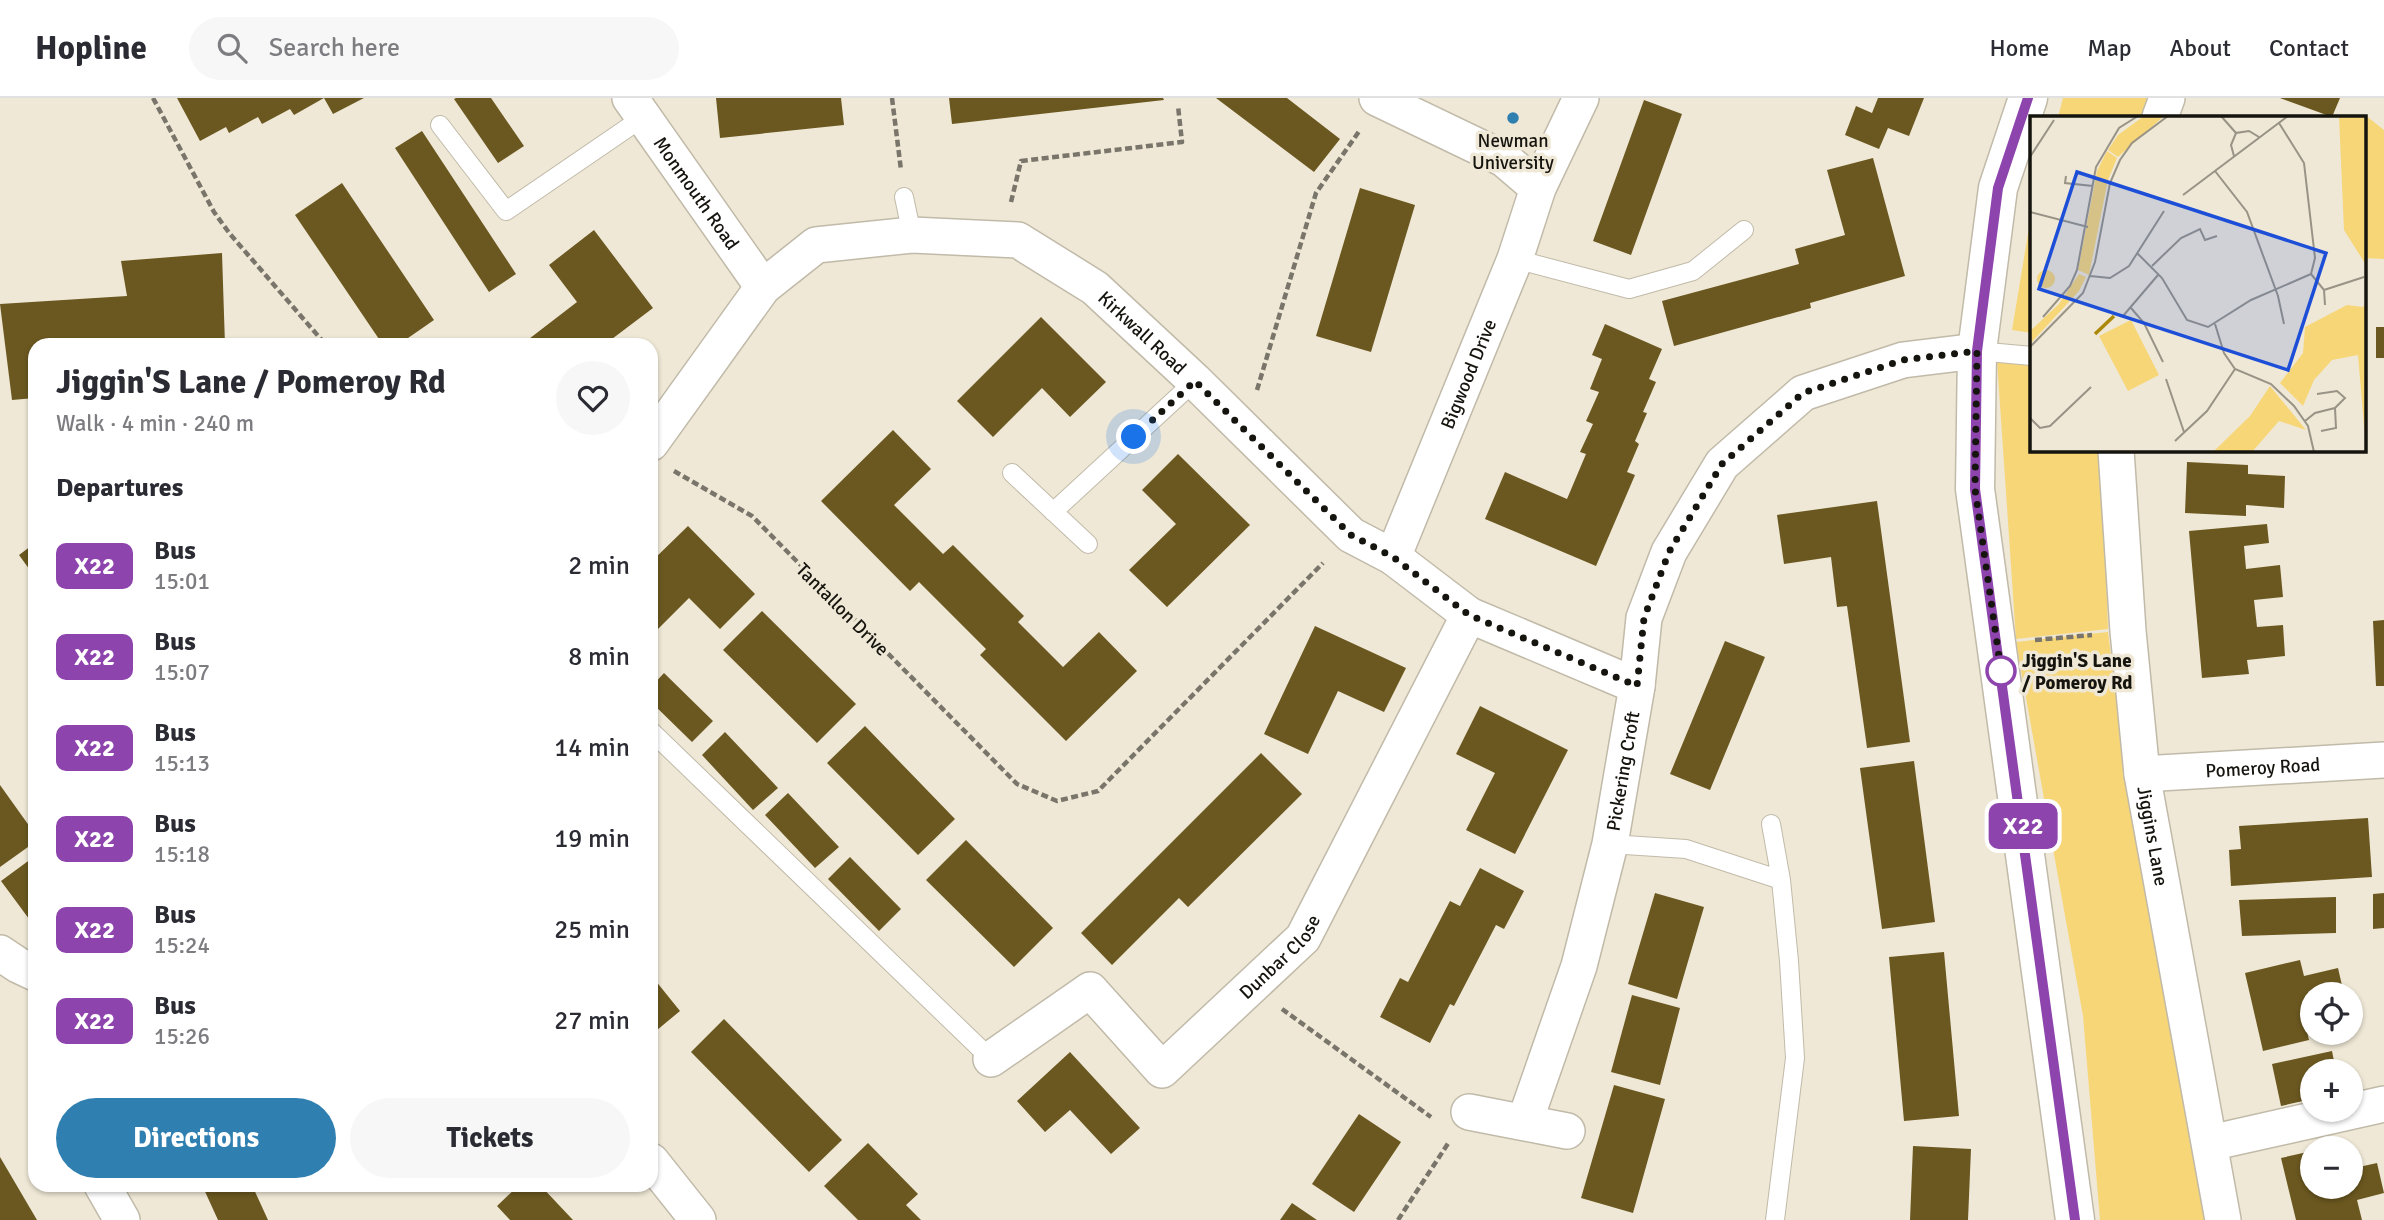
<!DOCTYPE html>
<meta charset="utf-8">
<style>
:root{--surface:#fff;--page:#f7f7f7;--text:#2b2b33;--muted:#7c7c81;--line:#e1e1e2;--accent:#307fb1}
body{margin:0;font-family:Signika,sans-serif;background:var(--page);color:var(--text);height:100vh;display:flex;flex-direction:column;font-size:26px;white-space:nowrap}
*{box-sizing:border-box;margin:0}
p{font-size:23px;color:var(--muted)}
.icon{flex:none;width:38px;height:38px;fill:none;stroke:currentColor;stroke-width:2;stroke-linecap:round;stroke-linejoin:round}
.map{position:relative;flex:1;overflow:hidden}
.details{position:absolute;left:28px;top:240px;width:630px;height:854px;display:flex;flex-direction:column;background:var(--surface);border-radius:21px;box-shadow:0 2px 5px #0004}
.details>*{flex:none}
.badge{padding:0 14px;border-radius:10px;font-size:24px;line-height:46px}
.tools{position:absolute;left:2300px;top:884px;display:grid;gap:14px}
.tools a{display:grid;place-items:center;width:63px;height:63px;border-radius:50%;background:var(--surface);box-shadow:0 2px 5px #0004;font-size:35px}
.you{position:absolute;width:35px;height:35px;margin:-18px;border:5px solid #fff;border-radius:50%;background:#1a73e8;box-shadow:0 0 0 10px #1a73e833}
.map>.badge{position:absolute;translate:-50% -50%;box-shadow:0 0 0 4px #fff}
h2{padding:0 28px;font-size:26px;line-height:63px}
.round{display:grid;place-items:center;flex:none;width:74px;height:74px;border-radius:37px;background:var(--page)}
.overview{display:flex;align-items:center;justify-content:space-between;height:119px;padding:0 28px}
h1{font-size:33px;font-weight:700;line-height:52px}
.cta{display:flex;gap:14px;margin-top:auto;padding:14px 28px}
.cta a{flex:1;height:80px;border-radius:42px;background:var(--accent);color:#fff;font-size:28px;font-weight:700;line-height:80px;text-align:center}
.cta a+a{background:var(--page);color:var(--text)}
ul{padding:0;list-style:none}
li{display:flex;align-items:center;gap:21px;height:91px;padding:0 28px}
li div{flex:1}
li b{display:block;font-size:26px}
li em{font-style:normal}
li .badge{min-width:77px;font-weight:700;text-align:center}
header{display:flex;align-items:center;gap:42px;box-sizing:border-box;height:98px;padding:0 35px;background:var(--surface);border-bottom:2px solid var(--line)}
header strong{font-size:33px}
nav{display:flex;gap:38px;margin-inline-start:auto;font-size:24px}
.search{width:490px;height:63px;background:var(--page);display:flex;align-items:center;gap:18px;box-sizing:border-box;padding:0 24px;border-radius:38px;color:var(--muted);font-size:26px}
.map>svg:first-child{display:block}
.green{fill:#f7d678}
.building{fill:#6b5820}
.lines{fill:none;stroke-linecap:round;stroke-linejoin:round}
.lane-casing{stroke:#c1baa9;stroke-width:20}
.street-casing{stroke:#c1baa9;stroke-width:38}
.secondary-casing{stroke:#c1baa9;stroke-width:41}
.path{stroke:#79756a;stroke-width:4.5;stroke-dasharray:7 3.5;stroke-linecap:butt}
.lane{stroke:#fff;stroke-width:18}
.street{stroke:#fff;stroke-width:35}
.secondary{stroke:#fff;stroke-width:38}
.line-casing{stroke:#fff;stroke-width:16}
.line{stroke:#8e44ad;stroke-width:10}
.walk{stroke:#16140e;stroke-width:7;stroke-dasharray:0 12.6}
.poi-dot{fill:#307fb1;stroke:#efe8d6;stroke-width:2.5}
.stop-dot{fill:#fff;stroke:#8e44ad;stroke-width:3.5}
.labels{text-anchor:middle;stroke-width:7;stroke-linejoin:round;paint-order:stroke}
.poi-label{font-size:19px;fill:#16140e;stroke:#efe8d6}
.street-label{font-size:19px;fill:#16140e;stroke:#efe8d6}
.stop-label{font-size:19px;font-weight:bold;fill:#16140e;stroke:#efe8d6;text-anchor:start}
.inset-river{fill:none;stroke:#ab8807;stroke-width:3.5}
.inset-road{fill:none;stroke:#989386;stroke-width:2}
.view{fill:#1d4ed8;fill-opacity:0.15;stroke:#1d4ed8;stroke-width:3.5}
.inset-edge{fill:none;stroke:#16140e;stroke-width:3.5}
</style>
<header>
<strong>Hopline</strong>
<div class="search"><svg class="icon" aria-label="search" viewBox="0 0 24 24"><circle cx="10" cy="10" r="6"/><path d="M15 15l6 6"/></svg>Search here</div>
<nav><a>Home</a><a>Map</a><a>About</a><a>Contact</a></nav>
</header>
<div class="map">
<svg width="2384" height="1122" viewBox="0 0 2384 1122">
<rect width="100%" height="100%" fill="#efe8d6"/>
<path class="green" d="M2063 0H2148L2141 19H2058Z
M2365 17 2384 32V161L2365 160 2363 19Z
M2032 112V235L2012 232Z
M1997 263 2032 268V352H2102L2108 531 2016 541Z
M2108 534 2125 670 2205 1122H2100L2083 918 2016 544Z"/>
<path class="building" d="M177 0H324L294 17 290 11 262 26 258 19 229 35 226 29 200 43Z
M324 0H364L333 16Z
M456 0H491L524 48 498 65 454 1Z
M716 0H841L844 27 720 40Z
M949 0H1163L1164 2 952 26Z
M1216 0H1287L1340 41 1314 74Z
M1878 0H1924L1909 38 1888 30 1879 51 1845 37 1856 8 1872 15Z
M2280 0H2340L2332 19Z
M1644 2 1682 16 1631 157 1593 143Z
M422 33 516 176 489 194 395 50Z
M1873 60 1905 178 1810 205 1811 210 1674 248 1662 203 1799 166 1795 151 1845 137 1827 72Z
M342 85 434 222 398 247H383L295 117Z
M1360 90 1415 107 1371 254 1316 238Z
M594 132 653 210 604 247H527L525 244 577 204 549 167Z
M222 155 225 247H35V300L12 302 0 206 127 198 121 163Z
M1041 219 1106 284 1070 319 1042 290 993 339 957 303Z
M1605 226 1662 251 1649 281 1656 284 1643 314 1647 315 1635 343 1639 346 1627 374 1635 377 1596 468 1485 421 1505 374 1567 401 1586 356 1580 354 1593 326 1586 323 1599 294 1590 291 1602 261 1592 257Z
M2376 229H2384V260H2376Z
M893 332 931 371 894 407 943 456 953 447 1024 518 1018 524 1063 569 1099 534 1137 573 1066 643 980 557 986 551 919 484 910 493 821 403Z
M1178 356 1250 427 1167 509 1129 472 1176 426 1142 392Z
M2187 364 2248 367V376L2285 378 2284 410 2246 407V418L2185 415Z
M1877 403 1910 644 1867 650 1847 508 1837 509 1831 459 1784 466 1777 417Z
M2267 426 2269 445 2244 448 2246 471 2280 467 2283 499 2254 502 2257 529 2283 527 2285 558 2247 562 2249 576 2202 580 2189 433Z
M688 428 755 496 720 531 689 500 651 538V464Z
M35 445V479L19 457Z
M762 513 856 606 817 645 723 552Z
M2384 522V588H2376L2373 523Z
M1315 528 1406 570 1384 614 1338 593 1308 656 1264 636Z
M1725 543 1765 559 1710 692 1670 676Z
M664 575 713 623 692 644 651 604V589Z
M1480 608 1568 652 1515 756 1466 732 1495 675 1456 656Z
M865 628 955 721 918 757 827 665Z
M725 634 778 690 753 712 702 657Z
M1261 655 1302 696 1188 809 1179 800 1112 867 1081 835Z
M1914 663 1935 824 1882 831 1860 670Z
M0 687 35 736V744L0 769Z
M788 695 839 749 815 770 765 717Z
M2368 720 2372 779 2231 788 2229 752 2241 751 2239 728Z
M966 742 1053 830 1014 869 926 782Z
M35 758V829L1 783Z
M850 759 901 811 879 833 828 781Z
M1480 770 1524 793 1504 831 1496 827 1454 908 1450 906 1430 945 1380 919 1400 880 1408 884 1450 803 1460 808Z
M1655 795 1704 809 1677 901 1628 886Z
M2384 795V830L2373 831V796Z
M2336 799V835L2242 838 2239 802Z
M1944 854 1959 1018 1904 1023 1889 859Z
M2300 862 2304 878 2338 870 2344 896H2312V919L2304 921 2309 942 2263 953 2245 875Z
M651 877 680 913 651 937Z
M1632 897 1680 910 1660 987 1611 974Z
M724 921 842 1042 809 1074 691 954Z
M2332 953 2336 973H2312V1001L2281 1008 2272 966Z
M1070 954 1140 1030 1111 1056 1070 1012 1045 1034 1017 1003Z
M1614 987 1665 1001 1633 1115 1581 1100Z
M1359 1016 1401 1044 1354 1114 1312 1086Z
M868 1045 918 1096 906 1107 921 1122H858L824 1088Z
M1913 1048 1971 1051 1968 1122H1910Z
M2312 1053V1088H2350V1071L2377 1065 2384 1095 2357 1102 2362 1122H2296L2281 1060Z
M0 1059 37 1122H0Z
M202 1087H252L268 1122H218Z
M519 1087H540L573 1122H510L497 1108Z
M1292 1105 1317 1122H1280Z"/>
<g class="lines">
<g class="lane-casing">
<path id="lane" d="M440 27 506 113 645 18
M904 99 912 137
M1515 161 1629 191 1693 173 1744 132
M1977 253 2032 258
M1012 375 1088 446
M1053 414 1195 283
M651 633 991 961
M1771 726 1781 782 1789 863 1795 960 1775 1122
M1610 746 1686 751 1781 782"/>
</g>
<g class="street-casing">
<g id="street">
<path id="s1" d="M630 0 763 189"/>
<path d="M1377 0 1504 61 1538 90"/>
<path d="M2160 19 2167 0"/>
<path id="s2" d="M651 345 763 189 816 147 912 137 1018 142 1095 190 1195 283 1351 437 1393 459 1469 517 1637 588"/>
<path id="s3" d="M2116 352 2128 533 2142 676 2223 1122"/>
<path id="s4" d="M1393 459 1515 161 1538 90 1581 0"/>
<path id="s5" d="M2142 676 2384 662"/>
<path d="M0 855 18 867 35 875"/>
<path id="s6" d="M991 961 1090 892 1162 972 1303 840 1469 517"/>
<path d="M1469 1014 1567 1033"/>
<path id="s7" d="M1525 1023 1579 868 1610 746 1637 588 1644 520 1669 454 1722 366 1803 295 1903 262 1977 253"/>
<path d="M2210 1045 2384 1006"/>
<path d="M651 1063 698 1122"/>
<path d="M102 1087 122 1122"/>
</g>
</g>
<g class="secondary-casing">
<path id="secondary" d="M2028 0 1998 90 1977 253 1975 391 2075 1122"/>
</g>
<path class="path" d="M153 0 214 114 230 136 326 247
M892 0 901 72
M1011 104 1021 63 1182 44 1178 8
M1257 292 1316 95 1360 32
M674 373 752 418 1017 686 1057 703 1098 693 1323 465
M2035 542 2092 537
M1282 911 1431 1019
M1398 1122 1449 1044"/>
<use href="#lane" class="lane"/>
<use href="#street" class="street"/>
<use href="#secondary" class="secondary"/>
</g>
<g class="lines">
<g class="line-casing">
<path id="line" d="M2028 0 1998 90 1977 253 1975 391 2075 1122"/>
</g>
<use href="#line" class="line"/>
<path class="walk" d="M1134 339 1195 283 1351 437 1393 459 1469 517 1637 588 1644 520 1669 454 1722 366 1803 295 1903 262 1977 253 1975 391 2001 573"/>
</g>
<circle class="poi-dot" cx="1513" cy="20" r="7"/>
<circle class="stop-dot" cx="2001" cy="573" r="14"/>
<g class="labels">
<g class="poi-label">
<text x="1513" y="49">Newman<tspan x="1513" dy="22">University</tspan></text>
</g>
<g class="street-label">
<text dy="7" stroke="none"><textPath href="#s1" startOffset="116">Monmouth Road</textPath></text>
<text dy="7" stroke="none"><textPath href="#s2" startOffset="618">Kirkwall Road</textPath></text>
<text dy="7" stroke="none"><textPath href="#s4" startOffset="198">Bigwood Drive</textPath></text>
<text transform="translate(843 511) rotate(45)" y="7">Tantallon Drive</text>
<text dy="7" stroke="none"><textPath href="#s5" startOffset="121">Pomeroy Road</textPath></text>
<text dy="7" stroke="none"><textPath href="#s7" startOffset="364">Pickering Croft</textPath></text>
<text dy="7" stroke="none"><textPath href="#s3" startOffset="388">Jiggins Lane</textPath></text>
<text dy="7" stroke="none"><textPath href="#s6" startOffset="392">Dunbar Close</textPath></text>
</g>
<g class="stop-label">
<text x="2022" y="569">Jiggin'S Lane<tspan x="2022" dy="22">/ Pomeroy Rd</tspan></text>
</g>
</g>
<g transform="translate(2030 18)">
<rect width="336" height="336" fill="#efe8d6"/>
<path d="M114 0H134L88 41 78 34 88 19ZM309 0H336V149L314 114ZM77 35 87 42 78 64 59 159 48 154 67 55ZM7 163a9 9 0 1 1 18 0a9 9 0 1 1-18 0ZM49 158 56 161 49 175 0 228V215L29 188ZM336 187V334L328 239 302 244 284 264 273 290 250 267 273 237 275 211 317 189 333 191ZM101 204 129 259 98 275 69 220ZM240 270 276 314 249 305 222 336H183L220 300Z" fill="#f7d678"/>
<path class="inset-river" d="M65 218 84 200"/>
<path class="inset-road" d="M191 0 206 17M249 7 274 47 285 142 281 158M204 40 201 29 206 17 219 15 229 21M0 41 24 4M185 55 217 96 248 180 254 208M36 60 35 67 63 70M153 79 258 0M0 96 58 111M107 137 132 162 157 204 178 211 221 184 281 158M122 150 151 122 170 113 175 124 187 120M281 158 294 174 295 189M60 160 80 162 99 150 134 95M294 174 334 161M101 192 114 207 133 246M93 200 128 159M13 201 40 170 47 154 66 51 89 12 108 0M185 208 194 237 205 253 241 268 264 290 278 310 284 336M0 231 53 177 65 146 80 67 90 44 102 27 138 0M136 263 154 316M287 278 307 275 315 282 305 292 306 312 291 315M0 302 10 312 20 310 61 271M275 305 285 297 305 292M145 325 177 295 205 253"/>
<path class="view" d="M47 56 296 137 258 254 9 173Z"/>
<rect width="336" height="336" class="inset-edge"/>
</g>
</svg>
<div class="tools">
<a><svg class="icon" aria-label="locate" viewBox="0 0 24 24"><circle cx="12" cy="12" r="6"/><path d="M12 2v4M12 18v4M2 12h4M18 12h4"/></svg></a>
<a>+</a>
<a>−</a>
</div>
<div class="you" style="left:1134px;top:339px"></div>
<b class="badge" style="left:2023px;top:728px;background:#8e44ad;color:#fff">X22</b>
<section class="details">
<div class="overview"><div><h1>Jiggin'S Lane / Pomeroy Rd</h1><p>Walk · 4 min · 240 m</p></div><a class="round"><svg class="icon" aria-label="heart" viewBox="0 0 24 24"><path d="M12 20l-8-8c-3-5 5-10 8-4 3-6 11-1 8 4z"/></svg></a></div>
<h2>Departures</h2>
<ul>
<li><span class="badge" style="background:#8e44ad;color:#fff">X22</span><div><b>Bus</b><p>15:01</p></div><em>2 min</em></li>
<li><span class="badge" style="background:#8e44ad;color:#fff">X22</span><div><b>Bus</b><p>15:07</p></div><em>8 min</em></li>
<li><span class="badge" style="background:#8e44ad;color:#fff">X22</span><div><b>Bus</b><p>15:13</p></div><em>14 min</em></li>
<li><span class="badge" style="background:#8e44ad;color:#fff">X22</span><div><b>Bus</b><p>15:18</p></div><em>19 min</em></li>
<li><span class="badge" style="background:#8e44ad;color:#fff">X22</span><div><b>Bus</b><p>15:24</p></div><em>25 min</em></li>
<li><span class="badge" style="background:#8e44ad;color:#fff">X22</span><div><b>Bus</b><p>15:26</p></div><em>27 min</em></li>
</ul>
<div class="cta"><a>Directions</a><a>Tickets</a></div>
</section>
</div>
